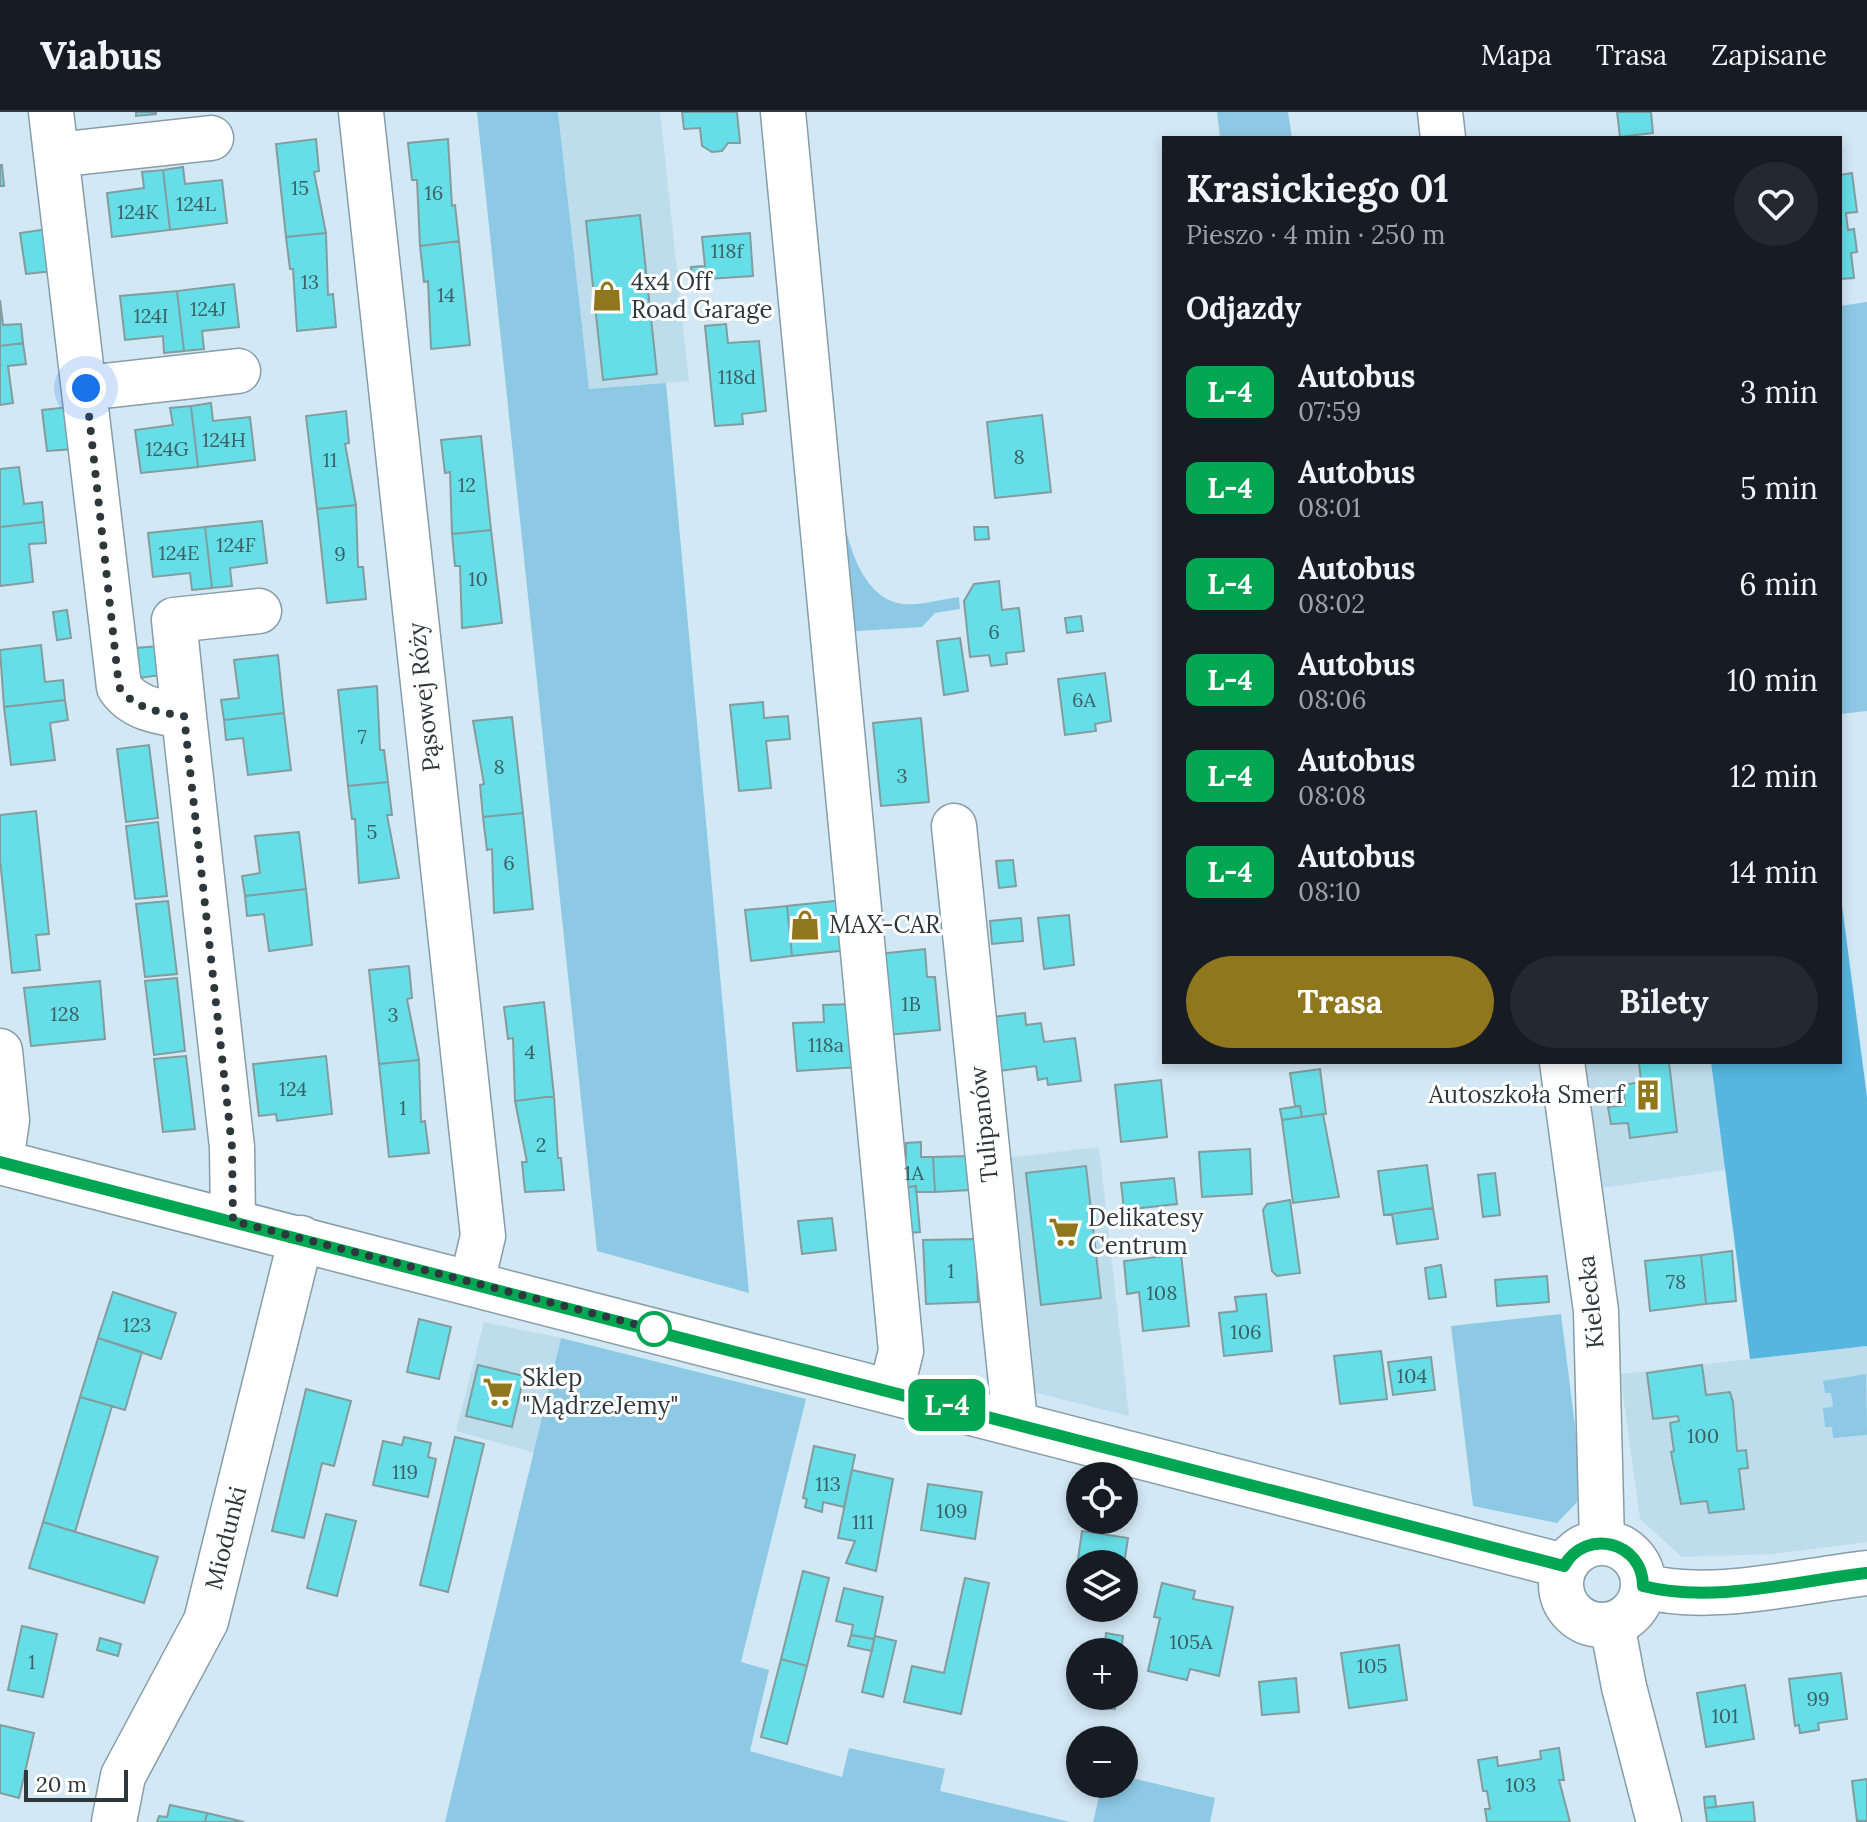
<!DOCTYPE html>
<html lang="pl">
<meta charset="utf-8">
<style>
:root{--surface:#171b24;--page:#242831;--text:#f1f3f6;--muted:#9ea1a6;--line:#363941;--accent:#90771d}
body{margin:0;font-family:Lora,serif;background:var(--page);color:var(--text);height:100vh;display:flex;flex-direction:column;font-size:30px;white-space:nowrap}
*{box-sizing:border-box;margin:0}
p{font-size:26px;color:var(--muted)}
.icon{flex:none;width:44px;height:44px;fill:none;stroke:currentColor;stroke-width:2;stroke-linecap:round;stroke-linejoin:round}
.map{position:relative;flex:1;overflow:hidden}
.panel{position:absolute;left:1162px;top:24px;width:680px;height:928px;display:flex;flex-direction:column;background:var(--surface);border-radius:0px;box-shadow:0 4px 12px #0003}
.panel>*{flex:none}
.badge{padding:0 16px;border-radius:12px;font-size:28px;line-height:52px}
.buttons{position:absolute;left:1066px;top:1350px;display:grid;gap:16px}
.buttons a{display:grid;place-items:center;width:72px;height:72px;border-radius:50%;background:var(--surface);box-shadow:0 4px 12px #0003;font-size:40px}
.scale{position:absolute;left:24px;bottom:20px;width:104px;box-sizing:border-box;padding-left:8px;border:4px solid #2e373b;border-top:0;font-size:22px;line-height:28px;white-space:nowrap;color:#2e373b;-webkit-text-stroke:6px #fff;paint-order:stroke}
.you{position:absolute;width:40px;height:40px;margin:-20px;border:6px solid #fff;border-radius:50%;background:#1a73e8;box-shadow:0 0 0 12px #1a73e833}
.map>.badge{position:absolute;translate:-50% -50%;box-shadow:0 0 0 4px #fff}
h2{padding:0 24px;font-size:30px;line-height:72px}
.round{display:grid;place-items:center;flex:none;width:84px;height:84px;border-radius:42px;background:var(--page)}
.overview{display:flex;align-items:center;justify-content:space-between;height:136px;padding:0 24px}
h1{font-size:38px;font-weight:700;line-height:60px}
.action{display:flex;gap:16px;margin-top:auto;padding:16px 24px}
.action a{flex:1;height:92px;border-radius:48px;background:var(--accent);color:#fff;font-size:32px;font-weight:700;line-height:92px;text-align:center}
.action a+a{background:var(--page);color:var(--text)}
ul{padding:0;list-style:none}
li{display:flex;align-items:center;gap:24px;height:96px;padding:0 24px}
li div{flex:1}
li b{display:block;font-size:30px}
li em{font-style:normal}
li .badge{min-width:88px;font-weight:700;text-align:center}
header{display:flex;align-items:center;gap:48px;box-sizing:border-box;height:112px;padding:0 40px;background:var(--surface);border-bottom:2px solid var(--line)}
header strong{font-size:38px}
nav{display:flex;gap:44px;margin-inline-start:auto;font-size:28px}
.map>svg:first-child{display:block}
.built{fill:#beddec}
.green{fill:#8dc9e5}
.forest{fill:#56b6e0}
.building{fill:#66dee7;stroke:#839c9e;stroke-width:2}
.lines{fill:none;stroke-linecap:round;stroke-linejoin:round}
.minor-casing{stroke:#879da7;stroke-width:47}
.minor{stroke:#fff;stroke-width:44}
.line-casing{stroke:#fff;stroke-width:18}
.line{stroke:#00a651;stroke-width:12}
.walk{stroke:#2e373b;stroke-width:8;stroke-dasharray:0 14.4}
.stop-dot{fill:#fff;stroke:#00a651;stroke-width:4}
.labels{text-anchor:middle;stroke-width:6;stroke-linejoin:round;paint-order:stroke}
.number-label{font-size:20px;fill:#3c6166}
.poi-label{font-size:24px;fill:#2e373b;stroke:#fff;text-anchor:start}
.street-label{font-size:24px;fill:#2e373b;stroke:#fff}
</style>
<header>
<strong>Viabus</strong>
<nav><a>Mapa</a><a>Trasa</a><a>Zapisane</a></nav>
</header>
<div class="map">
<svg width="1867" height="1710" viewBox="0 0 1867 1710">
<rect width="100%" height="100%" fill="#d2e8f4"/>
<path class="built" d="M558 0H660L689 269 589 278Z
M1582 950H1711L1726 1058 1603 1076 1600 1055H1595Z
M1099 1035 1129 1304 1021 1277 998 1047Z
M484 1210 561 1226 535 1341 456 1319Z
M1867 1234V1430L1775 1442 1682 1445 1640 1407 1620 1262Z"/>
<path class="green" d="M477 0H558L589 277 666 271 749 1181 597 1139Z
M1217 0H1288L1292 26H1220Z
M1867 190V599L1840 602V194Z
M830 288C836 340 835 483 903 492 920 494 942 487 959 485L960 497 935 501 922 515 842 520Z
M1561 1202 1577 1330V1390L1557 1411 1473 1394 1451 1214Z
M561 1226 806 1287 741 1550 769 1558 750 1639 842 1665 849 1636 945 1657 940 1679 1070 1710H445Z
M1866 1262 1867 1323 1833 1326 1832 1315H1825L1823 1296 1833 1295 1831 1281H1825L1823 1269Z
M1124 1664 1215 1686 1210 1710H1093L1102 1672H1124Z"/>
<path class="forest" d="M1840 778 1867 985V1234L1750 1247 1711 950H1840Z"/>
<path class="building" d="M136 0H156V2L136 4Z
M682 0H737L740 31H728L722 39 712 40 702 34 700 16 684 17Z
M1617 0H1651L1653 21 1620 25Z
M316 27 319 59 314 60 326 121 286 125 276 32Z
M448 27 452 94 455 93 459 129 420 134 417 68H412L408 31Z
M0 53H2L4 74H0Z
M183 55 185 72 222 68 227 111 170 118 163 58Z
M163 58 170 118 112 125 107 81 144 76 142 60Z
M1852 61 1857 100 1846 101 1848 118 1854 117 1857 140 1851 141 1854 166 1840 167V63Z
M640 103 657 262 603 268 586 109Z
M48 117 53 159 26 162 20 121Z
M326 121 328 183 333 182 336 215 297 219 293 157H290L286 125Z
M750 121 753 164 692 168 691 155 705 154 702 125Z
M459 129 470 233 431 237 428 169 424 170 420 134Z
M234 172 239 215 202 219 204 237 184 239 177 179Z
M177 179 184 239 164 241 163 224 125 228 120 184Z
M0 188 3 213 21 212 23 231 0 234Z
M726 212 728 231 759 229 766 299 742 302 743 312 715 314 705 214Z
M23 231 26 252 8 254 13 291 0 293V234Z
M211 291 213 309 250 305 255 348 198 355 191 294Z
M191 294 198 355 141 361 135 318 173 313 170 296Z
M70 295 75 337 47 339 42 298Z
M346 299 349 331 345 332 356 393 317 397 306 304Z
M1042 303 1051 380 995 386 987 310Z
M481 324 491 418 452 422 450 360 445 361 441 328Z
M19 355 24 392 42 390 44 410 0 415V357Z
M356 393 358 455H363L366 487 327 491 317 397Z
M262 409 267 451 230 456 232 474 212 476 205 415Z
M44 410 46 431 29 432 33 470 0 474V415Z
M205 415 212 476 192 478 190 461 153 465 148 421Z
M974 415H988L989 427 975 428Z
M491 418 502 511 462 516 460 454H455L452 422Z
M999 469 1002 498 1019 496 1024 539 1006 541 1007 552 991 554 989 543 970 545 964 489 974 472Z
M67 498 71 526 57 528 53 500Z
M1081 504 1083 519 1067 521 1065 506Z
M960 526 968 579 944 583 937 529Z
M41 533 45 570 63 568 65 588 4 595 0 538Z
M159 534 162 563 139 566 136 536Z
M278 543 284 601 224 608 221 588 239 586 234 548Z
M1105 561 1111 609 1095 612 1096 619 1065 623 1058 567Z
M377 574 380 638H384L388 670 348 674 338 578Z
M65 588 68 608 50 611 55 648 11 653 4 595Z
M763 590 764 606 788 604 790 627 766 629 771 676 739 679 730 593Z
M284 601 291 658 248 663 243 626 226 628 224 608Z
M512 605 523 701 483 705 480 673 484 672 473 609Z
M921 606 929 690 881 694 873 611Z
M149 633 158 706 126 710 117 637Z
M388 670 392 703H387L399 766 359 771 355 707H352L348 674Z
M36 699 49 822 36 823 40 858 12 861 0 748V703Z
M523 701 533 797 494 801 492 737 487 738 483 705Z
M158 710 167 784 135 787 126 714Z
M299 720 306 777 245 784 242 764 260 761 255 724Z
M1013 748 1016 774 999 776 996 749Z
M306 777 312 833 269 839 264 802 247 804 245 784Z
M844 788 849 838 792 844 787 794Z
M168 789 177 862 145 865 136 792Z
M787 794 792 844 751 849 745 798Z
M1069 803 1074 853 1044 857 1038 806Z
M1021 806 1023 829 992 832 990 809Z
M925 837 927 865H935L940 918 887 923 879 842Z
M409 854 412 886 407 887 419 948 379 952 369 858Z
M177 866 185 939 154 943 145 869Z
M100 869 105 927 31 934 24 876Z
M544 890 554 984 515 989 513 926 508 927 504 895Z
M853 892 859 955 797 959 793 911 824 910 823 893Z
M1025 901 1026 913 1041 911 1044 930 1075 926 1081 969 1048 973 1047 966 1038 968 1036 954 999 959 992 905Z
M186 944 195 1017 163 1020 154 947Z
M326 944 332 1002 277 1009 276 1002 259 1004 253 952Z
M419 948 421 1010 425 1009 429 1041 389 1045 379 952Z
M1639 950H1669L1677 1020 1630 1026 1628 1011 1611 1012 1608 995 1625 993 1623 973 1641 970Z
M1320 957 1326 1002 1302 1005 1300 994H1295L1290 961Z
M1161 968 1167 1025 1121 1030 1115 973Z
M554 984 558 1046H561L564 1078 525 1080 522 1050H527L515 989Z
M1300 994 1302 1005 1282 1008 1280 997Z
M1323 1002 1339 1085 1293 1091 1282 1008Z
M921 1030V1045H933L935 1080H916V1074L895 1077 892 1047 906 1046V1031Z
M1250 1037 1252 1082 1202 1085 1199 1040Z
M969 1044 970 1078 935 1080 933 1045Z
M1427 1053 1433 1096 1384 1103 1378 1059Z
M1086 1054 1101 1186 1041 1193 1026 1061Z
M1495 1061 1500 1103 1483 1105 1478 1063Z
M1174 1066 1177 1092 1124 1098 1121 1071Z
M916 1074 920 1120 899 1122 895 1077Z
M1290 1088 1300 1161 1277 1164 1272 1159 1263 1098 1267 1092Z
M1433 1096 1438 1127 1397 1132 1392 1102Z
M832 1106 836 1138 802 1142 798 1109Z
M976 1127 978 1190 926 1192 923 1128Z
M1732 1139 1736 1189 1706 1192 1701 1143Z
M1181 1142 1189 1214 1143 1219 1139 1180 1127 1182 1124 1149Z
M1701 1143 1706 1192 1650 1199 1645 1149Z
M1441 1153 1446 1185 1429 1187 1425 1156Z
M1547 1164 1549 1190 1497 1194 1495 1168Z
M113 1180 176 1201 161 1247 98 1226Z
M1266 1182 1272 1239 1224 1244 1219 1201 1237 1199 1235 1185Z
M419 1207 451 1215 439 1267 407 1260Z
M98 1226 142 1240 125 1298 80 1285Z
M1381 1239 1387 1287 1340 1292 1334 1244Z
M1431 1245 1435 1278 1393 1283 1388 1250Z
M478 1253 524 1264 512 1315 466 1304Z
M1702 1253 1706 1283 1730 1280 1733 1290 1737 1339 1746 1338 1748 1356 1739 1357 1744 1397 1709 1401 1707 1389 1681 1392 1671 1340 1674 1339 1670 1311 1679 1309 1678 1304 1653 1307 1647 1261Z
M306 1277 351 1289 334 1354 322 1351 304 1426 272 1419Z
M80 1285 112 1294 75 1420 43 1410Z
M404 1325 431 1331 428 1345 436 1347 428 1385 373 1373 383 1329 402 1333Z
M455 1325 484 1332 448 1480 420 1473Z
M814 1334 855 1343 844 1395 823 1390 822 1400 805 1395 807 1387 803 1386Z
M852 1358 893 1367 876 1459 846 1451 855 1429 838 1426Z
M928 1372 982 1380 975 1427 921 1418Z
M326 1402 356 1409 337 1484 307 1476Z
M43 1410 158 1445 144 1491 29 1456Z
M1082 1419 1128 1426 1124 1453 1080 1452V1477L1074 1476Z
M803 1459 829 1466 807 1554 781 1547Z
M965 1466 989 1471 961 1602 904 1590 912 1554 944 1561Z
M1162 1471 1195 1479 1193 1487 1233 1495 1219 1564 1190 1557 1187 1568 1148 1559 1160 1506 1154 1505Z
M844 1476 883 1485 874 1527 851 1523 853 1513 836 1509Z
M22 1514 57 1522 43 1585 8 1578Z
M1106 1521 1123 1524 1121 1540H1104Z
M851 1523 874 1527 872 1539 848 1534Z
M875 1524 896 1529 883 1585 862 1580Z
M100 1526 121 1532 118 1544 97 1538Z
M1399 1533 1407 1588 1349 1596 1341 1541Z
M781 1547 807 1554 787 1632 761 1625Z
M1841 1561 1847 1607 1818 1611 1819 1618 1800 1621 1799 1613 1795 1614 1789 1567Z
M1296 1566 1299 1600 1262 1603 1259 1570Z
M1745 1573 1754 1627 1706 1635 1697 1581Z
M1098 1585 1116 1587 1115 1597 1097 1596Z
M0 1613 34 1621 19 1686 0 1681Z
M1559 1636 1564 1668H1559L1570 1710H1487L1485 1697H1490L1487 1679H1483L1478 1648 1497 1645 1498 1654 1541 1647 1540 1639Z
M1867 1667V1709H1857L1852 1669Z
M1715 1684 1716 1695 1705 1696 1704 1685Z
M1753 1690 1755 1710H1707L1705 1696Z
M170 1693 207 1701 205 1710H157L159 1704 167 1705Z
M207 1701 244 1710H205Z"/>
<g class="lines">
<g class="minor-casing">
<path id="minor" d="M51 0 119 575C134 597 159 600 184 604L232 1035 233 1109
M361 0 483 1124 472 1170
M783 0 901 1239 891 1279
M1440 0 1443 26
M56 43 211 26
M86 276 238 259
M184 604 174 508 259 499
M954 714 1015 1310
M0 939 7 1008 1 1050
M1562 950 1596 1199 1602 1430
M0 1050 1564 1454
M1561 1472a41 41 0 1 1 82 0a41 41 0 1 1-82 0Z
M1643 1474C1713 1492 1796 1469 1867 1461
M1612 1512 1624 1575 1659 1710
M114 1710 123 1664 206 1509 301 1126"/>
</g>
<use href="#minor" class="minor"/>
</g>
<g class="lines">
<g class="line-casing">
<path id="line" d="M0 1050 1564 1454C1586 1415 1643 1430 1643 1474 1713 1492 1796 1469 1867 1461"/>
</g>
<use href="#line" class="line"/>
<path class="walk" d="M86 276 119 575C134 597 159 600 184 604L232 1035 233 1109 654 1217"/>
</g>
<defs>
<g id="shop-bare" transform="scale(2.4)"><path d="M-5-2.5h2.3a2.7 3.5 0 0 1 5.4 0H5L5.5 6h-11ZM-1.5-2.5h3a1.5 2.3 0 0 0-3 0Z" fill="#90771d" stroke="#fff" stroke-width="2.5" paint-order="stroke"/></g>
<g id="building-bare" transform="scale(2.4)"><path d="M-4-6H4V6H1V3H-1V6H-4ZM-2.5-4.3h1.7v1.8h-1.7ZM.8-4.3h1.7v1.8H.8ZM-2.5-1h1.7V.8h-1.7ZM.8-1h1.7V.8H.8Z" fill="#90771d" stroke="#fff" stroke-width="2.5" paint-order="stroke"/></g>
<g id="supermarket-bare" transform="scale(2.4)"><path d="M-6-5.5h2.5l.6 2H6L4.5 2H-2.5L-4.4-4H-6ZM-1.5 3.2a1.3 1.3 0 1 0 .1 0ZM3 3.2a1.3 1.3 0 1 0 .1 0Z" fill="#90771d" stroke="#fff" stroke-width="2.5" paint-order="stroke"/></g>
</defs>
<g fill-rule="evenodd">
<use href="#shop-bare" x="607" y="184"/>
<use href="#shop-bare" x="805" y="813"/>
<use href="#building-bare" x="1648" y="983"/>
<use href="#supermarket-bare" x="1064" y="1120"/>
<use href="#supermarket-bare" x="498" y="1280"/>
</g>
<circle class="stop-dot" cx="654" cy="1217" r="16"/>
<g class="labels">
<g class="number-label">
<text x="300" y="83">15</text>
<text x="434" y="88">16</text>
<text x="196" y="99">124L</text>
<text x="138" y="107">124K</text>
<text x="727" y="146">118f</text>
<text x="310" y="177">13</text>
<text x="446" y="190">14</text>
<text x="208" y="204">124J</text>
<text x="151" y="211">124I</text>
<text x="737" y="272">118d</text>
<text x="224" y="335">124H</text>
<text x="167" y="344">124G</text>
<text x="1019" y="352">8</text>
<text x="330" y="355">11</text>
<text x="467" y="380">12</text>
<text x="236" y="440">124F</text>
<text x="179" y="448">124E</text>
<text x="340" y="449">9</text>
<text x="478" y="474">10</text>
<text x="994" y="527">6</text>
<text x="1084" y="595">6A</text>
<text x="362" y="632">7</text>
<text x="499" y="662">8</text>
<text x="902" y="671">3</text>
<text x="372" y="727">5</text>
<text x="509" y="758">6</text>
<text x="911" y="899">1B</text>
<text x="65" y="909">128</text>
<text x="393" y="910">3</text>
<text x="826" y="940">118a</text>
<text x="530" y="947">4</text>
<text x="293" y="984">124</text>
<text x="403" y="1003">1</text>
<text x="541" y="1040">2</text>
<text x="914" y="1068">1A</text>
<text x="951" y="1166">1</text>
<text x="1676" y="1177">78</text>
<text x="1162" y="1188">108</text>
<text x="137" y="1220">123</text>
<text x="1246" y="1227">106</text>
<text x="1412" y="1271">104</text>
<text x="1703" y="1331">100</text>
<text x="405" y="1367">119</text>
<text x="828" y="1379">113</text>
<text x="952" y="1406">109</text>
<text x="863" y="1417">111</text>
<text x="1191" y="1537">105A</text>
<text x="32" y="1557">1</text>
<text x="1372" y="1561">105</text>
<text x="1818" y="1594">99</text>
<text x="1725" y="1611">101</text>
<text x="1521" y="1680">103</text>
</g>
<g class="poi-label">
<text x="631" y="178">4x4 Off<tspan x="631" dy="28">Road Garage</tspan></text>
<text x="829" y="821">MAX-CAR</text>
<text x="1624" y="991" text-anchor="end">Autoszkoła Smerf</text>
<text x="1088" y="1114">Delikatesy<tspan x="1088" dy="28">Centrum</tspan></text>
<text x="522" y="1274">Sklep<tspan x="522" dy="28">"MądrzeJemy"</tspan></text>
</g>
<g class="street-label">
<text transform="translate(424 585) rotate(-96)" y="8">Pąsowej Róży</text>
<text transform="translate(984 1012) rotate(-96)" y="8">Tulipanów</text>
<text transform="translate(1591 1190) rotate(-96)" y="8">Kielecka</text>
<text transform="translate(226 1426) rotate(-76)" y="8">Miodunki</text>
</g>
</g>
</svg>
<div class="buttons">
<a><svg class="icon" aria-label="locate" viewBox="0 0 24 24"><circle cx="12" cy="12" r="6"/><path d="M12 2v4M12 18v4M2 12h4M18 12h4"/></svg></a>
<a><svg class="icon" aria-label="layers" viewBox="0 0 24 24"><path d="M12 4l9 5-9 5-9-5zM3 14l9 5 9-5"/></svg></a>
<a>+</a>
<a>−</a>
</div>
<div class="scale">20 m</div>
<div class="you" style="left:86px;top:276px"></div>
<b class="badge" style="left:947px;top:1293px;background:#00a651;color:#fff">L-4</b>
<section class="panel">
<div class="overview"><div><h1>Krasickiego 01</h1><p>Pieszo · 4 min · 250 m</p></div><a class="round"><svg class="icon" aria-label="heart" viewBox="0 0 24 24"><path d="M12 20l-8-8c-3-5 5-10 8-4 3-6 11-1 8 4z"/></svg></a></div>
<h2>Odjazdy</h2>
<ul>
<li><span class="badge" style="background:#00a651;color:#fff">L-4</span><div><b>Autobus</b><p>07:59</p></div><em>3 min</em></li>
<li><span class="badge" style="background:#00a651;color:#fff">L-4</span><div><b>Autobus</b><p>08:01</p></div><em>5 min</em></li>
<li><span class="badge" style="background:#00a651;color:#fff">L-4</span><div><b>Autobus</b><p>08:02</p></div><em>6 min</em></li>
<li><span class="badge" style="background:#00a651;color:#fff">L-4</span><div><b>Autobus</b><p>08:06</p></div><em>10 min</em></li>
<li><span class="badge" style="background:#00a651;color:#fff">L-4</span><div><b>Autobus</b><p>08:08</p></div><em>12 min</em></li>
<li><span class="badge" style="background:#00a651;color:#fff">L-4</span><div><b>Autobus</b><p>08:10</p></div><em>14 min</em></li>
</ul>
<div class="action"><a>Trasa</a><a>Bilety</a></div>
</section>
</div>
